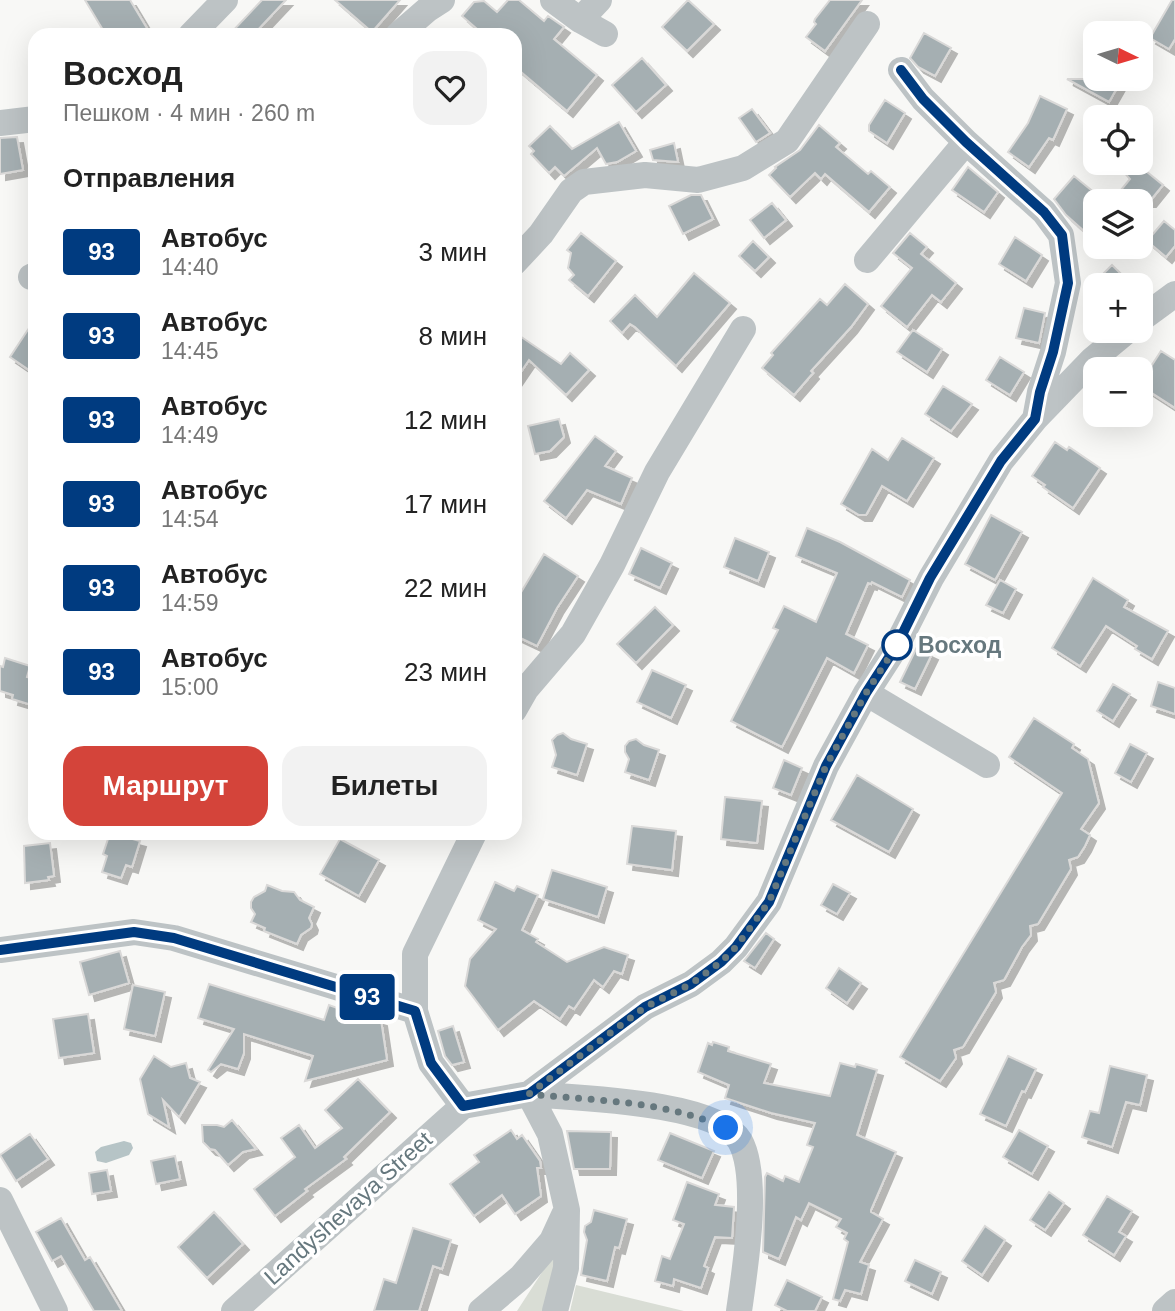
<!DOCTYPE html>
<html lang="ru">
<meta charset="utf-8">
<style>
:root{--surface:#fff;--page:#f2f2f2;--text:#222;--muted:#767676;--accent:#d4443a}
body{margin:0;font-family:Arial,sans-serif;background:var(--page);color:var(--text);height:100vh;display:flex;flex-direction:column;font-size:26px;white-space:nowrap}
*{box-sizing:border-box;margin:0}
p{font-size:23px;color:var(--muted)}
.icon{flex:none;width:38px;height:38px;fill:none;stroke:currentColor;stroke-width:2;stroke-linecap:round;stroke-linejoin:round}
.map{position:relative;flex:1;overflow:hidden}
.panel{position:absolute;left:28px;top:28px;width:494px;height:812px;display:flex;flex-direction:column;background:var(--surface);border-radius:21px;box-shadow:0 7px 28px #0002}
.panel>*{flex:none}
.badge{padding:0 14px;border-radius:5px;font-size:24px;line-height:46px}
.needle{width:46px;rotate:95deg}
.fabs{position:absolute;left:1083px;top:21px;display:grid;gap:14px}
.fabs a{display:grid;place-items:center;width:70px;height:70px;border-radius:14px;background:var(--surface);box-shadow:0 7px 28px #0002;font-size:35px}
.you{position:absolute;width:35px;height:35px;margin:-18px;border:5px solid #fff;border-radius:50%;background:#1a73e8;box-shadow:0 0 0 10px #1a73e833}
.map>.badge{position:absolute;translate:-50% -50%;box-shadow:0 0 0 4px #fff}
h2{padding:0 35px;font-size:26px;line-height:63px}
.round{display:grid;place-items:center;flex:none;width:74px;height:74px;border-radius:21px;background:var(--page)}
.summary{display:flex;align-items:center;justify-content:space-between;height:119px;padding:0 35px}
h1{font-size:33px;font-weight:800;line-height:52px}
.cta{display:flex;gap:14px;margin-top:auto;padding:14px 35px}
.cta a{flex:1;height:80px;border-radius:21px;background:var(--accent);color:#fff;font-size:28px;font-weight:800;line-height:80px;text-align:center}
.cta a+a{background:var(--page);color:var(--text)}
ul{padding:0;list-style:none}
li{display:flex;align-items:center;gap:21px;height:84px;padding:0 35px}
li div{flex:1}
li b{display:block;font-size:26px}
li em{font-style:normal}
li .badge{min-width:77px;font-weight:700;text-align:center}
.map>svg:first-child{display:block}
.green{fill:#d9ddd5}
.water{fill:#b6c4c6}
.building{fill:#a5afb2;stroke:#dad9d8;stroke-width:2;filter:url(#shadow)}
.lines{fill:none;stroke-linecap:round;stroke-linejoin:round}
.minor{stroke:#bdc3c5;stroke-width:26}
.line-casing{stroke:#fff;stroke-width:16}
.line{stroke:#003b80;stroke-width:10}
.walk{stroke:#66787e;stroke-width:7;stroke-dasharray:0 12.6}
.stop-dot{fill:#fff;stroke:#003b80;stroke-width:3.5}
.labels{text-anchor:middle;stroke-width:7;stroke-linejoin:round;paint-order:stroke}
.stop-label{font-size:23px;font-weight:bold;fill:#66787e;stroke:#fff;text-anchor:start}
.street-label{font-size:23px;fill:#66787e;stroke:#fff}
</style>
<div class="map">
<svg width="1175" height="1311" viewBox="0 0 1175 1311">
<defs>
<filter id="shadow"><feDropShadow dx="6" dy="6" stdDeviation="0" flood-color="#0004"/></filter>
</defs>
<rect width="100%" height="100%" fill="#f8f8f6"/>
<path class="green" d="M559 1246 547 1301 542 1311H517Z
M576 1285 684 1311H570Z"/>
<path class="water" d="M124 1141 131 1143 133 1148 129 1155 106 1163 97 1161 95 1152 101 1147Z"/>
<path class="building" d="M85 0H130L151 35H106Z
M262 0H286L253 35H229Z
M335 0H400L372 32Z
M508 0H519L544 21 548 16 564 27 554 39 597 75 567 111 514 66V35H484L462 16 474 2 484 1 497 12Z
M688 0 714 24 687 51 662 27Z
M830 0H862L825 51 806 37 816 24 814 22 815 19Z
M1172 0H1175V39L1169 49 1150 38Z
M924 33 951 48 935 76 918 67 910 58Z
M642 58 666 85 636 112 612 85Z
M1067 79H1122L1109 102Z
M1040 96 1067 109 1053 140 1049 138 1029 167 1008 152 1028 123Z
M885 100 905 113 887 143 869 131V125Z
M752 109 770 133 756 142 739 118Z
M619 122 636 151 617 162 606 164 597 148 564 176 555 167 549 173 531 154 534 151 529 146 550 126 572 149Z
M819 125 840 143 836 147 868 174 871 171 890 187 869 212 825 174 821 179 815 173 790 197 769 175 776 168 775 167 800 150Z
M17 137 23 170 0 174V138Z
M674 143 678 162 653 160 650 150Z
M1116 163H1136L1163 185 1150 201H1112L1130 179Z
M968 167 998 192 984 212 952 190Z
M1074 176 1096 194V217L1084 231 1066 215 1054 199Z
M691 195H701L713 219 683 234 669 206Z
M772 203 786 220 764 238 750 220Z
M1164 221 1175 230V246L1166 257 1147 241Z
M581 233 616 261 588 296 569 280 574 275 568 268 571 253 567 250Z
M910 233 927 247 921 254 956 283 941 302 932 295 907 327 881 306 912 268 893 253Z
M1015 237 1042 255 1026 281 999 264Z
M753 241 769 257 755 271 739 256Z
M1112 265 1132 285H1092Z
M694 273 730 303 676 366 635 327 630 324 622 333 610 321 635 295 657 317Z
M845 284 868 304 851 327 811 371 813 373 794 395 762 368 773 355 771 353 820 299 827 305Z
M1024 308 1045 313 1039 343 1016 338Z
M35 319V374L10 357Z
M913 330 942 349 927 372 897 352Z
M514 332 561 364 570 353 589 370 566 395 529 360 514 382Z
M1161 351 1175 360V408L1141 386V382Z
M1000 357 1024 372 1010 395 986 380Z
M943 386 972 404 951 431 925 414Z
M559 419 564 437 550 451 535 454 528 426Z
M595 436 616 451 605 466 632 478 621 504 587 490 566 518 544 501Z
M902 438 934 458 907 501 882 486 866 515H859L841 504 872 449 888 460Z
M1055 442 1067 450 1069 447 1100 468 1073 508 1043 487 1045 485 1032 476Z
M991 515 1022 532 995 580 965 564Z
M807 528 840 542 910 580 902 597 872 582 871 584 868 583 846 634 868 645 854 673 827 658 782 747 731 721 778 630 773 628 784 606 816 622 837 573 796 556Z
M735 538 769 552 758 581 724 567Z
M641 548 672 563 660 588 629 574Z
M544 554 578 576 557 608 537 646 514 635V604Z
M1093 578 1128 600 1124 607 1168 631 1152 659 1135 649 1137 646 1106 626 1080 666 1052 648Z
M1000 580 1016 589 1003 613 986 605Z
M655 607 673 625 636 663 617 644Z
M917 647 932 654 915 689 900 682Z
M5 658 30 666 27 677 35 679V706L12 699 13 695 0 691V666L3 667Z
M652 670 686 685 671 718 637 702Z
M1158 682 1175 688V714L1151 706Z
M1113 684 1130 694 1113 721 1097 711Z
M1034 718 1074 744 1072 748 1088 759 1099 803 1081 829 1090 835 1085 846 1078 857 1069 860 1071 869 1038 924 1030 926 1031 935 1022 947 1004 980 994 983 996 992 963 1047 954 1050 956 1058 940 1081 900 1057 1062 793 1009 757Z
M563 733 571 739 587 744 577 775 552 767 556 755 552 740 557 735Z
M636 739 644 745 659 750 649 780 625 772 629 759 625 752V746L629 741Z
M1130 744 1147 753 1131 782 1115 773Z
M784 760 802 768 791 795 773 788Z
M857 775 913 809 889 852 831 820Z
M725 797 762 801 757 843 721 839Z
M632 826 676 831 672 870 627 864Z
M110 833 140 841 132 867 126 865 121 878 102 872 107 856 103 854Z
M340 839 379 860 359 896 320 874Z
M50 843 54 876 48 877 49 880 25 883 24 846Z
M552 870 607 887 598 917 543 899Z
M495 882 514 891 517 886 538 895 522 930 538 939 536 942 567 962 604 947 628 955 622 974 614 971 603 987 594 980 574 1009 569 1006 560 1019 534 1001 498 1030 465 986 470 959 496 929 478 920Z
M833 884 850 893 837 914 821 905Z
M267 885 282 891 294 892 300 900 314 907 309 918 312 924 311 928 301 935 297 944 264 931 265 928 251 922 255 914 251 908V902L254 897 265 891Z
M766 933 774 939 755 968 744 961Z
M120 951 129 983 89 995 80 962Z
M839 968 861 983 847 1003 826 988Z
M209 984 324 1020 329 1005 337 1008 342 1005 350 1011 381 1020 387 1060 305 1081 313 1056 244 1034V1053L238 1069 221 1064 211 1072 208 1070 234 1029 198 1018Z
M133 985 165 992 155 1036 124 1029Z
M88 1014 94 1053 59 1058 53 1019Z
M453 1026 464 1062 452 1065 445 1056 438 1031Z
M713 1042 729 1047 728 1051 771 1064 764 1083 830 1096 840 1063 855 1067 856 1064 877 1070 857 1135 896 1152 871 1210V1212L883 1219 860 1262 869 1265 861 1294 845 1290 840 1301 833 1299 848 1242 844 1239 847 1233 836 1227 841 1219 809 1203 801 1220 796 1217 779 1259 763 1252 765 1177 767 1173 783 1181 785 1176 799 1182 813 1147 807 1145 815 1123 771 1113 725 1098 729 1085 698 1072 708 1043 712 1045Z
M154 1056 171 1067 186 1063 190 1078 200 1082 179 1117 163 1100 169 1127 148 1114 140 1079Z
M1008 1056 1036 1069 1025 1092 1022 1091 1006 1126 980 1114Z
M1110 1066 1147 1075 1140 1105 1126 1102 1112 1147 1082 1137 1090 1111 1099 1113Z
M358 1079 390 1112 344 1157 346 1159 305 1189 307 1191 275 1216 254 1189 295 1157 281 1138 299 1125 315 1148 342 1128 325 1110Z
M232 1120 256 1149 243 1152 228 1165 215 1150 210 1149 203 1142 202 1125H217L224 1127Z
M511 1130 517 1139 522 1135 540 1161 541 1168H537L541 1196 515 1214 502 1195 474 1216 450 1184 479 1162 474 1155Z
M1019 1130 1048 1146 1032 1174 1003 1157Z
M567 1131 611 1132 610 1169H574Z
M670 1133 714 1151 702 1178 658 1160Z
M30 1134 48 1159 16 1181 0 1155Z
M175 1156 180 1179 156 1184 151 1161Z
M107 1170 111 1191 92 1194 89 1173Z
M687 1182 719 1194 715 1205 734 1207 732 1238 715 1237 704 1266 708 1268 701 1288 674 1279 673 1286 655 1281 662 1256 670 1259 684 1224 673 1220Z
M1049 1192 1064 1203 1045 1230 1030 1220Z
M1107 1196 1132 1211 1119 1232 1126 1236 1114 1255 1083 1235Z
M594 1210 627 1219 619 1248 615 1247 607 1281 581 1275 587 1240 584 1232 585 1226 591 1222Z
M214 1212 243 1244 207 1278 178 1247Z
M61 1218 85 1260 90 1257 122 1311H94L61 1256 52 1261 36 1232Z
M985 1226 1005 1240 982 1275 962 1261Z
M413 1228 451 1240 442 1269 433 1266 419 1311H374L384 1279 396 1283Z
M915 1260 941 1272 932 1294 905 1281Z
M787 1280 822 1297 815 1311H787L775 1305Z"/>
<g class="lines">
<path class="minor" d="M553 0 580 20 605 34
M580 20 599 0
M191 35 225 0
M398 35 428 9 442 0
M901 70 923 99 966 142 1044 212 1061 235 1068 283 1053 352 1040 392 1035 419
M0 123 35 119
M867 260 966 142
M514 263 541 234 571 191 584 182 645 175 698 180 743 168 787 141 867 24
M31 277 35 275
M1141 319 1175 294
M866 693 987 765
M514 710 526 689 573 634 612 565 657 472 743 329
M0 950 134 932 174 938 415 1011
M529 1094C573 1098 717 1101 740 1141 760 1177 745 1269 739 1311
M529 1094 550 1134 567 1210 566 1268 555 1311
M463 1106 431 1063 415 1011V954L474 833
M0 1200 55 1311
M234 1311 463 1106 529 1094 645 1007 691 984 721 962 736 947 769 902 826 766 866 693 897 645 931 578 1001 461 1035 419 1092 360 1127 331
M481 1311 521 1277 552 1241 564 1215
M1165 1311 1175 1302"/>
</g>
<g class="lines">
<g class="line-casing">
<path id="line" d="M0 950 134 932 174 938 415 1011 431 1063 463 1106 529 1094 645 1007 691 984 721 962 736 947 769 902 826 766 866 693 897 645 930 578 1001 461 1035 419 1040 392 1053 352 1068 283 1062 235 1044 212 966 142 923 99 901 70"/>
</g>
<use href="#line" class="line"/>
<path class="walk" d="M726 1128C662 1100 597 1101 529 1094L645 1007 691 984 721 962 736 947 769 902 826 766 866 693 897 645"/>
</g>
<circle class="stop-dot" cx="897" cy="645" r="14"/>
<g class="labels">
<g class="stop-label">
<text x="918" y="653">Восход</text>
</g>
<g class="street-label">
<text transform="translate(348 1208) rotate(-42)" y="8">Landyshevaya Street</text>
</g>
</g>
</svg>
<div class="fabs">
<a><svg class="needle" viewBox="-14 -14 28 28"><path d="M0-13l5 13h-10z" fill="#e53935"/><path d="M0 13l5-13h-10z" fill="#767676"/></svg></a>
<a><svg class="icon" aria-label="locate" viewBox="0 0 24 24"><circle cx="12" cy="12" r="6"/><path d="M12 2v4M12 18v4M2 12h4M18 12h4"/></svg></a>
<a><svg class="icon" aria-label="layers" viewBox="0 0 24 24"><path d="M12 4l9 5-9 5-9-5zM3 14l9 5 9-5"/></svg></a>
<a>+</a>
<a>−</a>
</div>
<div class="you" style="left:726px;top:1128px"></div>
<b class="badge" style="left:367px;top:997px;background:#003b80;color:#fff">93</b>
<section class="panel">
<div class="summary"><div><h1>Восход</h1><p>Пешком · 4 мин · 260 m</p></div><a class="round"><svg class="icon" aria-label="heart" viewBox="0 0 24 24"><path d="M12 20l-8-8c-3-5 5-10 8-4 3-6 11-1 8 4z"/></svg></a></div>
<h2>Отправления</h2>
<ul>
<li><span class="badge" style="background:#003b80;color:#fff">93</span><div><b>Автобус</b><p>14:40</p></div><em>3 мин</em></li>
<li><span class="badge" style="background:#003b80;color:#fff">93</span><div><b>Автобус</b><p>14:45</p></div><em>8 мин</em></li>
<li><span class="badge" style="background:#003b80;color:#fff">93</span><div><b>Автобус</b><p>14:49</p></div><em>12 мин</em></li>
<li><span class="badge" style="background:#003b80;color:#fff">93</span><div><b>Автобус</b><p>14:54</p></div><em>17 мин</em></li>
<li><span class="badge" style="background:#003b80;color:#fff">93</span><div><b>Автобус</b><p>14:59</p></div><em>22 мин</em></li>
<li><span class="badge" style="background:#003b80;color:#fff">93</span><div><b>Автобус</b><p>15:00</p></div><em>23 мин</em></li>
</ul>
<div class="cta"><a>Маршрут</a><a>Билеты</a></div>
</section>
</div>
